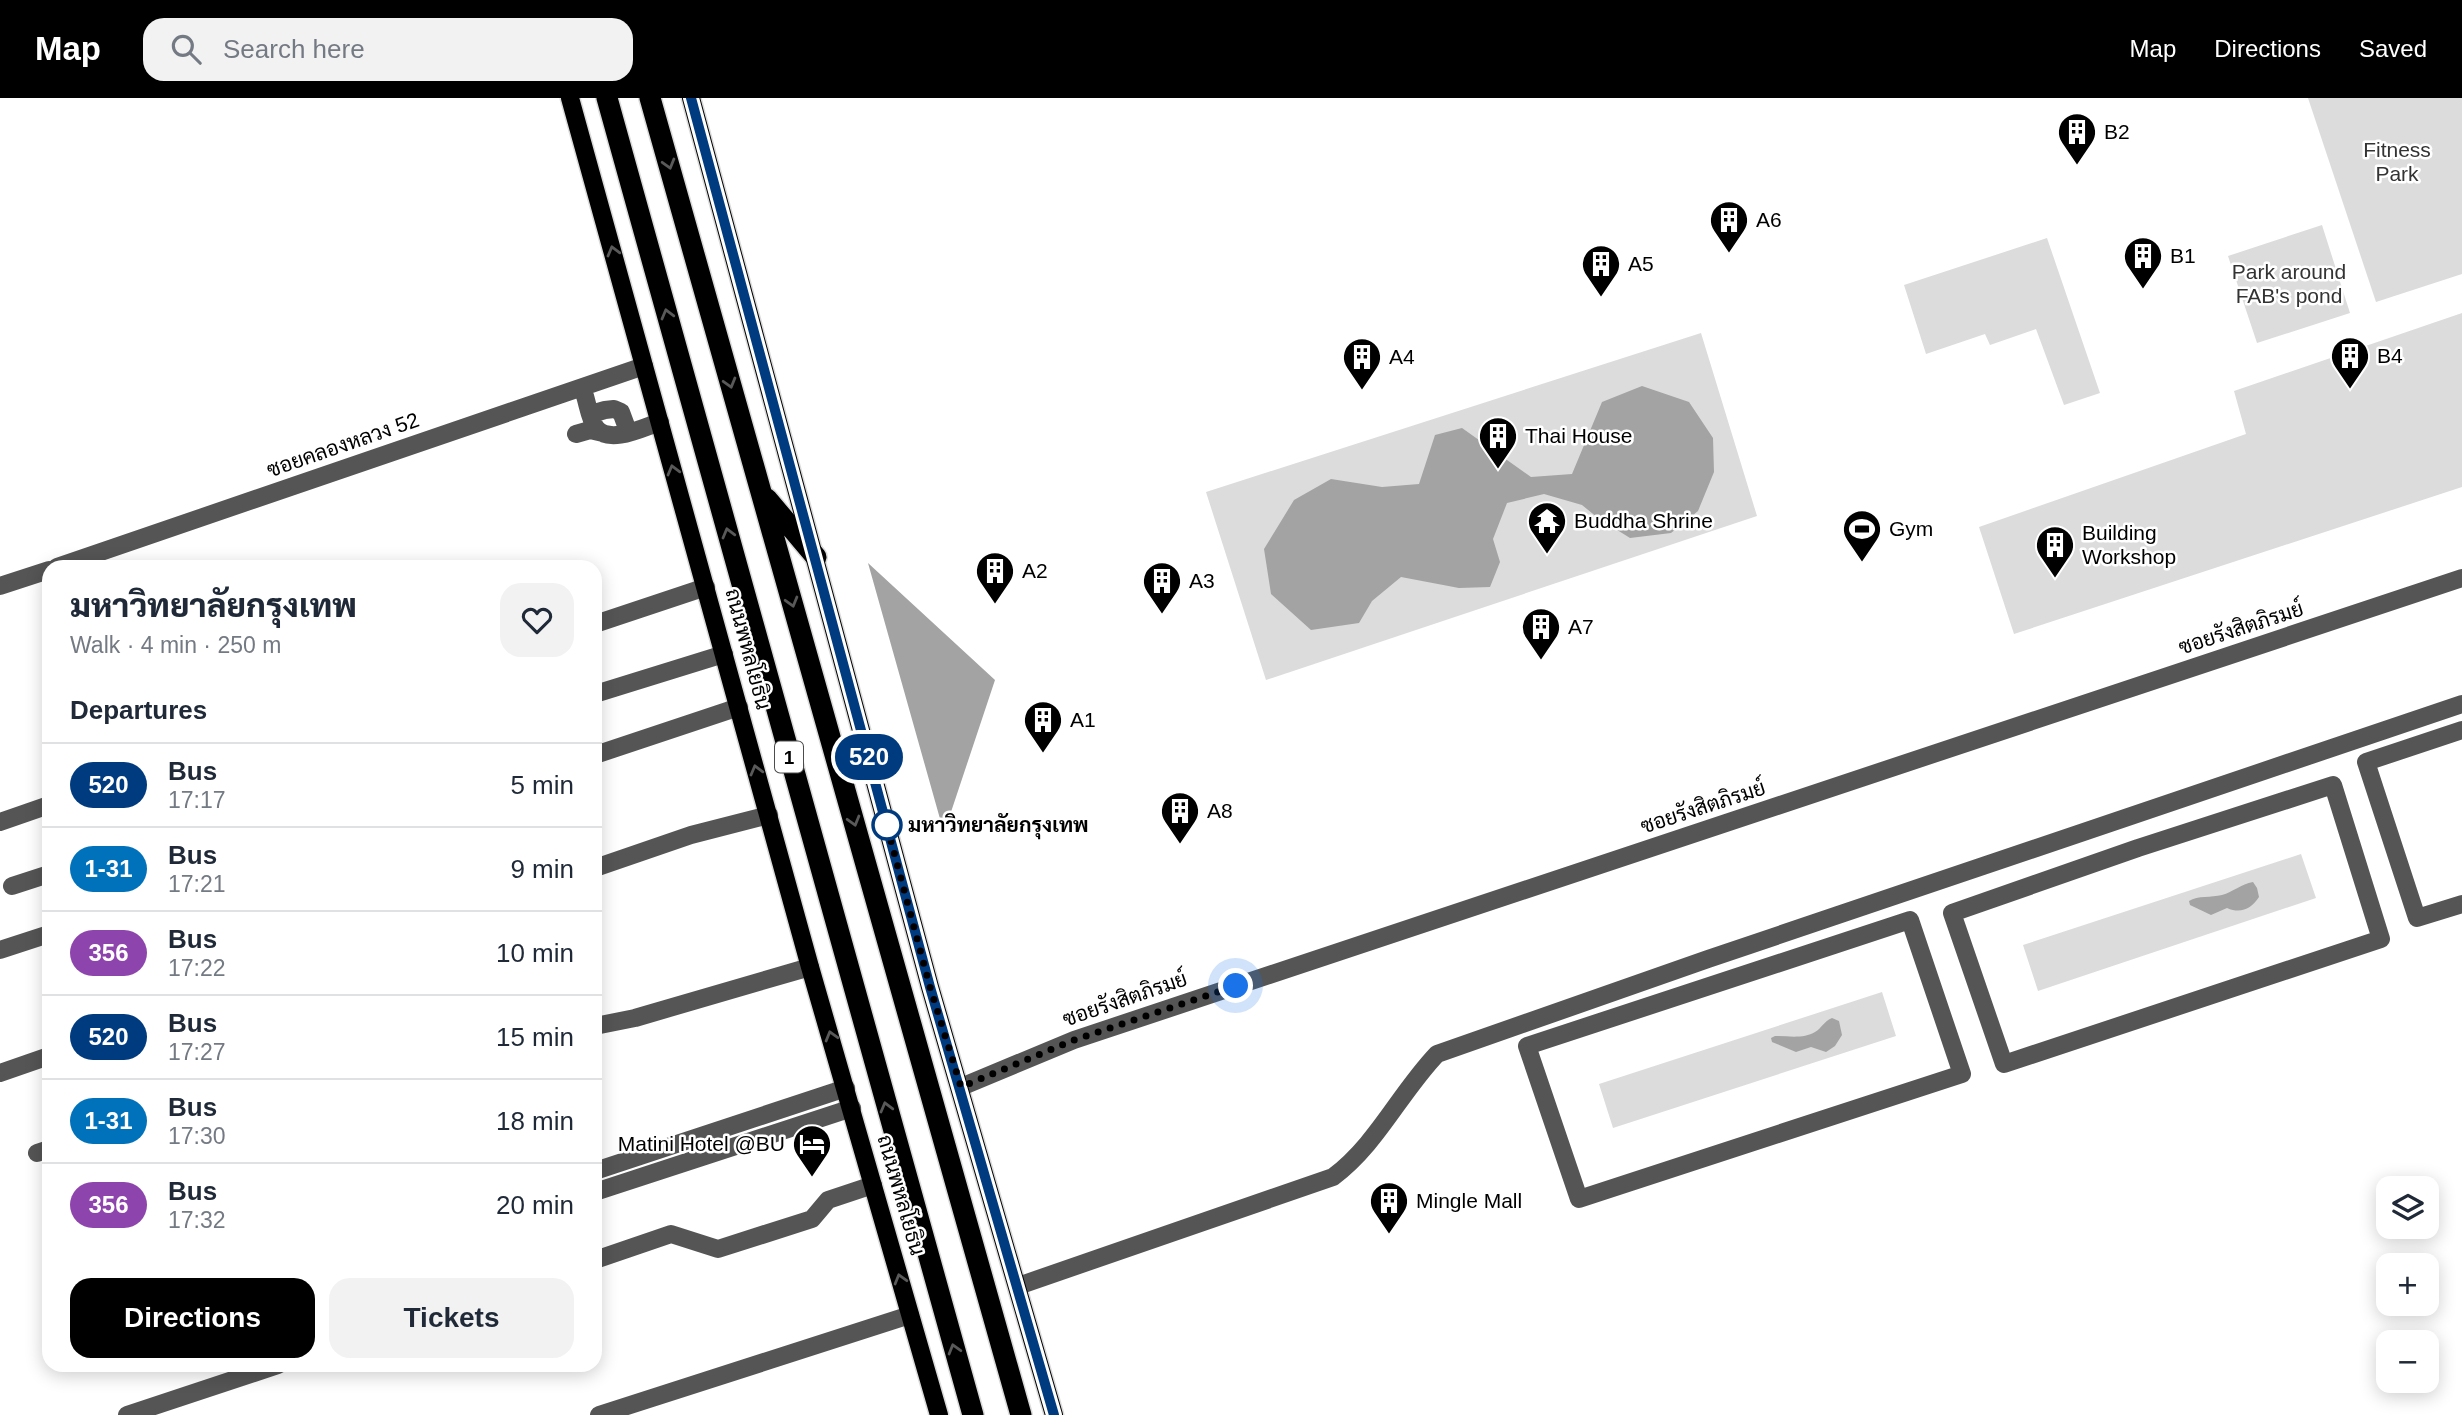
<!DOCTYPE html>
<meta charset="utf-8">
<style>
:root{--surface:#fff;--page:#f2f2f3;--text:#1f2937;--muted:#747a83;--line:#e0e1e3;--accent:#000}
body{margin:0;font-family:Helvetica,Sarabun,sans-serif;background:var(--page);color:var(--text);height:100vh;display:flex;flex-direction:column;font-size:26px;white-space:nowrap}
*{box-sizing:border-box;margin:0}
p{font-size:23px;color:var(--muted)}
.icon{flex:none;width:38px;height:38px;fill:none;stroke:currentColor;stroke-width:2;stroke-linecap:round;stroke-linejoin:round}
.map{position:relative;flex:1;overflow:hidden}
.side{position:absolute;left:42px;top:462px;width:560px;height:812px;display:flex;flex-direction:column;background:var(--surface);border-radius:21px;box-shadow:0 4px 18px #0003}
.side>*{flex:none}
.badge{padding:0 14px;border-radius:23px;font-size:24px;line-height:46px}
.fabs{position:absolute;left:2376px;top:1078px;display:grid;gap:14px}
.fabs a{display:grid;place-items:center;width:63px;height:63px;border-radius:14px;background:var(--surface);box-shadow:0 4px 18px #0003;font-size:35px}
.you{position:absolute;width:35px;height:35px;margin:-18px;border:5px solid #fff;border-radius:50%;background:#1a73e8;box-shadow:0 0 0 10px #1a73e833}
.map>.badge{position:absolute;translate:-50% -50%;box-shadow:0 0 0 4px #fff}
h2{padding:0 28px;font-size:26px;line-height:63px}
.round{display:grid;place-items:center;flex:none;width:74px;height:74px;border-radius:21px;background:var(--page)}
.summary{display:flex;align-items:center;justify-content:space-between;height:119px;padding:0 28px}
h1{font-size:33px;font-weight:800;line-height:52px}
.cta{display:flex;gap:14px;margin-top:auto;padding:14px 28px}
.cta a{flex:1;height:80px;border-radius:21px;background:var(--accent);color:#fff;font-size:28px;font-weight:800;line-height:80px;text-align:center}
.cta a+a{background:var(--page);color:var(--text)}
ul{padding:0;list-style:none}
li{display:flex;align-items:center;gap:21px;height:84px;padding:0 28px;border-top:2px solid var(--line)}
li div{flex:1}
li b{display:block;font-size:26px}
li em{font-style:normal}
li .badge{min-width:77px;font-weight:700;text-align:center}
header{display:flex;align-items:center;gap:42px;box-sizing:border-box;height:98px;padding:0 35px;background:var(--accent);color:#fff}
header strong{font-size:33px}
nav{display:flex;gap:38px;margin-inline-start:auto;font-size:24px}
.search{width:490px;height:63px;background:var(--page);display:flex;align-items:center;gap:18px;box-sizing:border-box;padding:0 24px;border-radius:21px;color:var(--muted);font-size:26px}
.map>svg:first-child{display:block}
.green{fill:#dcdcdc}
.water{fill:#a3a3a3}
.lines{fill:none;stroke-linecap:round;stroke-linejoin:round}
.major-casing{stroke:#dbdbdb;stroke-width:21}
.highway-casing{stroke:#dbdbdb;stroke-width:24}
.minor{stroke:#555;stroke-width:18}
.major{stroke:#000;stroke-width:18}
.highway{stroke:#000;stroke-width:21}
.oneway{stroke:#595959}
.line-casing{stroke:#fff;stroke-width:16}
.line{stroke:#003b80;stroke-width:10}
.walk{stroke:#000;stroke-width:7;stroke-dasharray:0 12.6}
.stop-dot{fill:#fff;stroke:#003b80;stroke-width:3.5}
.labels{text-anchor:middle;stroke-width:5;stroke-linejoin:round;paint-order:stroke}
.shield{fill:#fff;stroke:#4c4c4c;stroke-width:2}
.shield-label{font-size:19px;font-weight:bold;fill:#000}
.poi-label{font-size:21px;fill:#000;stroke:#fff;text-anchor:start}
.park-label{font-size:21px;fill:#333;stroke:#fff}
.street-label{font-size:21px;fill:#000;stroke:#fff}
.stop-label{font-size:21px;font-weight:bold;fill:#000;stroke:#fff;text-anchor:start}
</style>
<header>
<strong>Map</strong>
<div class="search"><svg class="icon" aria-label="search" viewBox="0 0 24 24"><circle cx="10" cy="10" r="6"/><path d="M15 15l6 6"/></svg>Search here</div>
<nav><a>Map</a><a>Directions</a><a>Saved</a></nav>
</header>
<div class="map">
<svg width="2462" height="1317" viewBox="0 0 2462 1317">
<rect width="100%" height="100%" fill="#fff"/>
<path class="green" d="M2308 0H2462V176L2376 204Z
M2322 127 2350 215 2257 245 2228 158Z
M2047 140 2100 295 2064 307 2036 231 1990 247 1985 236 1926 256 1904 187Z
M2462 215V389L2014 536 1979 429 2246 336 2234 293Z
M1701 235 1757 418 1266 582 1206 394Z
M2301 756 2316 800 2038 893 2023 847Z
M1882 894 1896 938 1613 1030 1599 986Z"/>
<path class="water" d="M1642 288 1689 304 1713 340 1714 374 1698 413 1671 435 1630 440 1598 420 1582 407 1544 396 1507 405 1493 441 1500 464 1490 489 1459 490 1401 479 1372 503 1359 525 1311 532 1271 496 1264 451 1294 402 1331 381 1382 389 1419 386 1435 337 1462 330 1531 379 1572 376 1602 304Z
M868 465 995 582 944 735Z
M2253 784 2257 790 2259 799C2251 811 2241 816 2227 810L2211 817 2190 807 2189 803C2198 797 2211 800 2222 797 2233 794 2241 786 2253 784Z
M1832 920 1839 923 1842 937 1835 948 1826 954 1811 949 1796 954 1772 944 1771 940 1775 938C1788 938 1804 941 1815 934 1822 930 1823 924 1832 920Z"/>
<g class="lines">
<g class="major-casing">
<path id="major" d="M570 0 810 869 939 1317
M691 0 930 889 1054 1317"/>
</g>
<g class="highway-casing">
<path id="highway" d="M607 0 973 1317
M650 0 1021 1317
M767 401 816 459"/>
</g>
<path class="minor" d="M585 298C588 308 590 322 596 330 610 347 644 329 660 324
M591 316 605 312 614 311 621 314 628 333
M576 336 590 332 603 335
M57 469 644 268
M0 488 49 472
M595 526 706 489
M595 596 724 556
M2462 632 2366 664 2417 820 2462 806
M595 657 739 609
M2333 687 2381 841 2004 966 1952 815 2138 750Z
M0 724 49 707
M595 770 691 737 769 717
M12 788 49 776
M1910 822 1962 976 1579 1101 1527 948Z
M0 852 49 836
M595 928 635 920 810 869
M0 975 49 958
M961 989 1074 942 2462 480
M37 1055 49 1051
M595 1073 846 990
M595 1094 852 1010
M595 1162 671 1136 718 1151 812 1121 828 1102 873 1087
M1018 1188 1333 1079C1377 1046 1399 996 1437 956L1708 861 2462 606
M127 1317 278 1267
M599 1317 910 1217"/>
<use href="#major" class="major"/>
<use href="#highway" class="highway"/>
</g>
<defs><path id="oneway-chevron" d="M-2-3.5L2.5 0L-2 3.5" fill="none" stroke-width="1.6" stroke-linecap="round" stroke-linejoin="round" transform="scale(1.75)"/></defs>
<g class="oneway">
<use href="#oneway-chevron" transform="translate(669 66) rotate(74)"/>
<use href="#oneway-chevron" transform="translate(613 153) rotate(-105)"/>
<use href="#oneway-chevron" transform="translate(667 216) rotate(-105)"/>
<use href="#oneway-chevron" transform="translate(730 285) rotate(74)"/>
<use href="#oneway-chevron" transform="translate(673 372) rotate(-105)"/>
<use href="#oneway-chevron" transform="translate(728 435) rotate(-105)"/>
<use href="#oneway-chevron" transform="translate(792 504) rotate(74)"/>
<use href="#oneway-chevron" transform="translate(756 672) rotate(-105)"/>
<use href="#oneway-chevron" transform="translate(854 723) rotate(74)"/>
<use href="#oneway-chevron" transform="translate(831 938) rotate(-106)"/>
<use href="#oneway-chevron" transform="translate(886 1009) rotate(-105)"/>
<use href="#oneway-chevron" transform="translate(900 1181) rotate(-106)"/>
<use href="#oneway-chevron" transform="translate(954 1251) rotate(-106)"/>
</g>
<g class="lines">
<g class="line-casing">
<path id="line" d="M691 0 930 889 1054 1317"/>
</g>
<use href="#line" class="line"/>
<path class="walk" d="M887 727 884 717 930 889 961 989 1074 942 1236 888"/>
</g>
<defs>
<g id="building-pin" transform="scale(2.0125)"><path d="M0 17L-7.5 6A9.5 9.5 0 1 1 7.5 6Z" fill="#000" stroke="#fff"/><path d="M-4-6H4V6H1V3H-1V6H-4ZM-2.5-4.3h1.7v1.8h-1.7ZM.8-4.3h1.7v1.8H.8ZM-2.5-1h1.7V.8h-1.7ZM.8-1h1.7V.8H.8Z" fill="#fff"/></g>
<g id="temple-pin" transform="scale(2.0125)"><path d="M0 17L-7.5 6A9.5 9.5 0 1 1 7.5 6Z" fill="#000" stroke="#fff"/><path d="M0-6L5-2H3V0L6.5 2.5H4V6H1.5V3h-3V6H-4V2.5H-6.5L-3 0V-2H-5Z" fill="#fff"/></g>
<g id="stadium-pin" transform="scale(2.0125)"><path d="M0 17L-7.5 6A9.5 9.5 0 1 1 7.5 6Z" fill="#000" stroke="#fff"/><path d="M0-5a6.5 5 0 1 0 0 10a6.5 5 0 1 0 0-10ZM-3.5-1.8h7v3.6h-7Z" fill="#fff"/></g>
<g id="hotel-pin" transform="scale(2.0125)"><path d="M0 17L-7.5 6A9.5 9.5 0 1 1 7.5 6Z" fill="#000" stroke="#fff"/><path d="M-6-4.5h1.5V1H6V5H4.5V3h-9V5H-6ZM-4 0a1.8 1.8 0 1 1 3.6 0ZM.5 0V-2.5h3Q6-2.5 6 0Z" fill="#fff"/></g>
</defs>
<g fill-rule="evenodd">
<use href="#building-pin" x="2077" y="34"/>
<use href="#building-pin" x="1729" y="122"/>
<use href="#building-pin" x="2143" y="158"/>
<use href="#building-pin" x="1601" y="166"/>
<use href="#building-pin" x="2350" y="258"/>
<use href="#building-pin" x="1362" y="259"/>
<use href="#building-pin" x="1498" y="338"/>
<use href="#temple-pin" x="1547" y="423"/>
<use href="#stadium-pin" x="1862" y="431"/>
<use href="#building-pin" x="2055" y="447"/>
<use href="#building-pin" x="995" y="473"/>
<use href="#building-pin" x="1162" y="483"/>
<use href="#building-pin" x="1541" y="529"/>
<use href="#building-pin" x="1043" y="622"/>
<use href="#building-pin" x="1180" y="713"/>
<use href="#hotel-pin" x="812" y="1046"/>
<use href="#building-pin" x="1389" y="1103"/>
</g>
<circle class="stop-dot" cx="887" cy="727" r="14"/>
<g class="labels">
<rect class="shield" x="775" y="643.5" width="28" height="31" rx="5"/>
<g class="shield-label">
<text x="789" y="666">1</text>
</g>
<g class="poi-label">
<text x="2104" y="41">B2</text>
<text x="1756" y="129">A6</text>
<text x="2170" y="165">B1</text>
<text x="1628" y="173">A5</text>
<text x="2377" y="265">B4</text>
<text x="1389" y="266">A4</text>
<text x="1525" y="345">Thai House</text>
<text x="1574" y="430">Buddha Shrine</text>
<text x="1889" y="438">Gym</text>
<text x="2082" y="442">Building<tspan x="2082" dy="24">Workshop</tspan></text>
<text x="1022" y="480">A2</text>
<text x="1189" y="490">A3</text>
<text x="1568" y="536">A7</text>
<text x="1070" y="629">A1</text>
<text x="1207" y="720">A8</text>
<text x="785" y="1053" text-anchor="end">Matini Hotel @BU</text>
<text x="1416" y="1110">Mingle Mall</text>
</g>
<g class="park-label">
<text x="2397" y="59">Fitness<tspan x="2397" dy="24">Park</tspan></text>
<text x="2289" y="181">Park around<tspan x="2289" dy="24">FAB's pond</tspan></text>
</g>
<g class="street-label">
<text transform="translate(343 347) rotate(-19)" y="7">ซอยคลองหลวง 52</text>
<text transform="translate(2241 530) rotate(-18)" y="7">ซอยรังสิตภิรมย์</text>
<text transform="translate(748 551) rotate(75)" y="7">ถนนพหลโยธิน</text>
<text transform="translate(1703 709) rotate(-18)" y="7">ซอยรังสิตภิรมย์</text>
<text transform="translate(1125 901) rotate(-19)" y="7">ซอยรังสิตภิรมย์</text>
<text transform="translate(901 1097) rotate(74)" y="7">ถนนพหลโยธิน</text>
</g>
<g class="stop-label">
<text x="908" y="734">มหาวิทยาลัยกรุงเทพ</text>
</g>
</g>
</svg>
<div class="fabs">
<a><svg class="icon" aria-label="layers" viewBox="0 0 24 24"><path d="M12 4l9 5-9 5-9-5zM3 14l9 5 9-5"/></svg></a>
<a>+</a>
<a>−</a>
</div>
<div class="you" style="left:1236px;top:888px"></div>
<b class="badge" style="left:869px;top:659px;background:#003b80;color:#fff">520</b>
<section class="side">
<div class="summary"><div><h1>มหาวิทยาลัยกรุงเทพ</h1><p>Walk · 4 min · 250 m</p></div><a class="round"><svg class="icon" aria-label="heart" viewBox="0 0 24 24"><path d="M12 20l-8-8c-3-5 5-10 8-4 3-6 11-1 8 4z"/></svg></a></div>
<h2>Departures</h2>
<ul>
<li><span class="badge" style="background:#003b80;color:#fff">520</span><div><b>Bus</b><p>17:17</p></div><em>5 min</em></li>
<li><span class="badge" style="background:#0072bc;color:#fff">1-31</span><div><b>Bus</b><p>17:21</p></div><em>9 min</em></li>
<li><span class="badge" style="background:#8e44ad;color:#fff">356</span><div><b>Bus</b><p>17:22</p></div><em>10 min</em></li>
<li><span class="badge" style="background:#003b80;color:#fff">520</span><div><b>Bus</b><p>17:27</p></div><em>15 min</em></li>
<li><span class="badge" style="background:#0072bc;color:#fff">1-31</span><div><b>Bus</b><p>17:30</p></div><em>18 min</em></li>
<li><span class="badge" style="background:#8e44ad;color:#fff">356</span><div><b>Bus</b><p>17:32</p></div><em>20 min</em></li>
</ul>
<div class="cta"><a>Directions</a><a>Tickets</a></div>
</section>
</div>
